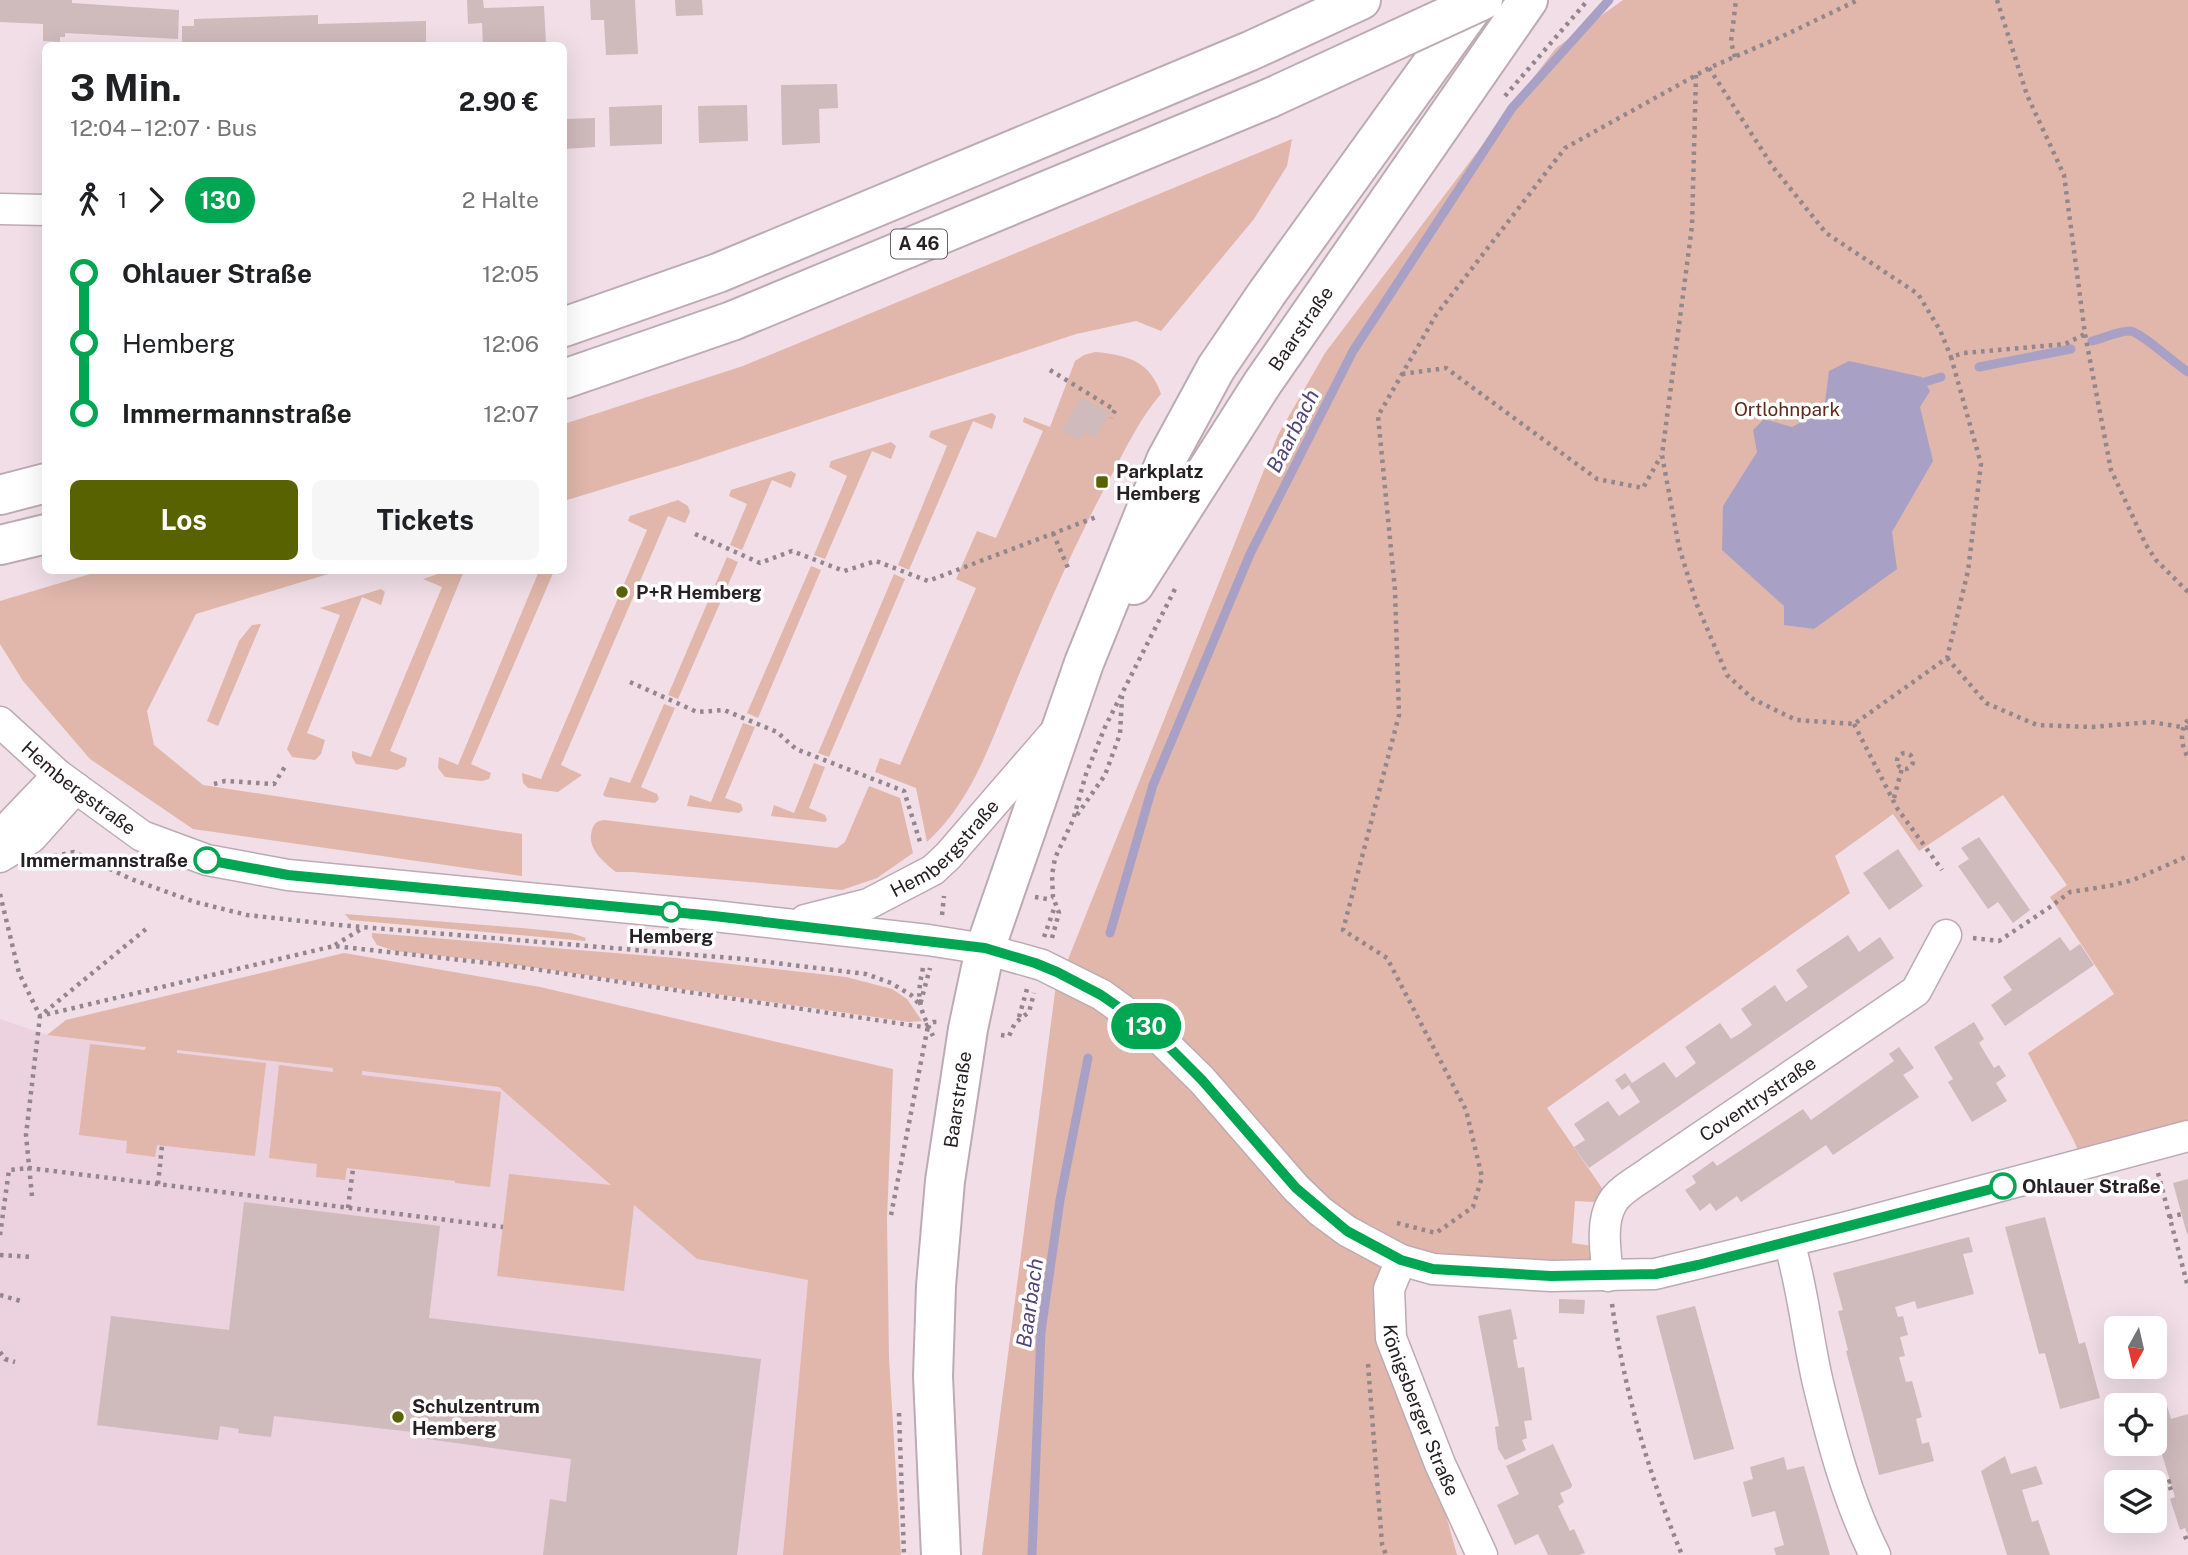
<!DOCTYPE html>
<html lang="de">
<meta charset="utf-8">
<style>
:root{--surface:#fff;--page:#f6f6f6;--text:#202124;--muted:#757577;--accent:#596200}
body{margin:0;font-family:"Public Sans",sans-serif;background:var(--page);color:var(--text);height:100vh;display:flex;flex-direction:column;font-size:26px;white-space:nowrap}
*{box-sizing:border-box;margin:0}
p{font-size:23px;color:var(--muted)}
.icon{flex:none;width:38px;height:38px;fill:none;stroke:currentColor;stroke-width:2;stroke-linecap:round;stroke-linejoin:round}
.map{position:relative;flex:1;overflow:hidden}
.side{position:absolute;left:42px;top:42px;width:525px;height:532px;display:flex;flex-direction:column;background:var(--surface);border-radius:10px;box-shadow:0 7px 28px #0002}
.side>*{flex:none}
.badge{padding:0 14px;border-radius:23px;font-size:24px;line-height:46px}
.needle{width:46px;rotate:188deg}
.buttons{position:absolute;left:2104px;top:1316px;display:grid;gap:14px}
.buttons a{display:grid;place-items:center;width:63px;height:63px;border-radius:10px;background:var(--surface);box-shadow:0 7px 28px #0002;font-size:35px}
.map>.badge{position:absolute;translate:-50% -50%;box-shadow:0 0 0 4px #fff}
.legs{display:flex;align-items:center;gap:10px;height:77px;padding:0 28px;font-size:23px}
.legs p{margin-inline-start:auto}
.summary{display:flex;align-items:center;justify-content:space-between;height:119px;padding:0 28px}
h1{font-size:38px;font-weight:700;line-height:52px}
.cta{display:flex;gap:14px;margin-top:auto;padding:14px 28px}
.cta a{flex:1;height:80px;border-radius:10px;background:var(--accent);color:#fff;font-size:28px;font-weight:700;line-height:80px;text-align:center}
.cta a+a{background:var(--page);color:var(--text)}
ul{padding:0 28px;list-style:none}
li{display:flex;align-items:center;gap:24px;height:70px;font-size:26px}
li i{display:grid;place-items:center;width:10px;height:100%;margin:0 9px;background:currentColor}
li i::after{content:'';width:18px;height:18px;margin:-9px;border:5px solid;border-radius:50%;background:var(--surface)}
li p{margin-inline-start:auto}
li:first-child i{background:linear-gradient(#0000 50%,currentColor 0)}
li:last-child i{background:linear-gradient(currentColor 50%,#0000 0)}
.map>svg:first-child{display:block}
.built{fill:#ecd1de}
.green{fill:#e0b7aa}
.water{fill:#a9a1c5}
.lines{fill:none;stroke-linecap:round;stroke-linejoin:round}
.stream{stroke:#a9a1c5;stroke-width:9}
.building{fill:#cfbabc}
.street-casing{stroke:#bdabb4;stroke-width:33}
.secondary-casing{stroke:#bdabb4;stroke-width:42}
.highway-casing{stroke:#bdabb4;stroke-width:42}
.path{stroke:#93868c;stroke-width:4.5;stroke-dasharray:3.5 5;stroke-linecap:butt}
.street{stroke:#fff;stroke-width:30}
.secondary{stroke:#fff;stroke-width:38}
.highway{stroke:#fff;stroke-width:38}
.highway-bridge-casing{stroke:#bdabb4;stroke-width:42;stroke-linecap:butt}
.highway-bridge{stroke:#fff;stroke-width:38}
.line-1-casing{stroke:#fff;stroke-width:16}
.line-1{stroke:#00a651;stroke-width:10}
.poi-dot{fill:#596200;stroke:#fff;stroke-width:2.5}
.stop-1-dot{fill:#fff;stroke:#00a651;stroke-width:3.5}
.labels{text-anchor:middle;stroke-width:7;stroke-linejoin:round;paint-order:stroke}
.shield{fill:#fff;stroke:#686366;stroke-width:2}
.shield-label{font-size:18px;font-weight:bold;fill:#272024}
.street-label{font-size:19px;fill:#272024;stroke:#fff}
.park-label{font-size:19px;fill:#5f2a19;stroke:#fff}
.poi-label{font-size:19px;font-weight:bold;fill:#272024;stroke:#fff;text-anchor:start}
.stop-label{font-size:19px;font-weight:bold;fill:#272024;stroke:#fff;text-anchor:end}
.water-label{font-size:21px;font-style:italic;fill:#534577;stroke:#fff}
</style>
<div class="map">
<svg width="2188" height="1555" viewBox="0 0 2188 1555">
<rect width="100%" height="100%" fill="#f1dee7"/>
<path class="built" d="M0 1019 47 1035 499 1087 697 1259 808 1280 783 1555H0Z"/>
<path class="green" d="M1623 0H2188V1133L2083 1162 2074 1141 2028 1053 2114 994 2050 897 2067 885 2003 795 1919 851 1893 814 1835 856 1850 893 1547 1108 1604 1191 1595 1202 1575 1201 1572 1243 1593 1246 1588 1268 1406 1260 1397 1338 1457 1555H982L1055 992 1278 435 1325 353 1556 48Z
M1292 139 1287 166 1254 219 1161 331 1136 321 1076 334 691 462 564 501V424L743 366Z
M1095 352C1128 355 1150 361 1161 394 1140 418 1126 448 1111 476 1073 547 1041 621 1011 694 989 747 970 803 927 842L916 788 875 772 880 758 900 765 976 588 956 579 977 531 996 538 1043 431 1023 422 1024 417 1050 427 1075 361 1084 355Z
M992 413 996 416 992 429 973 421 909 570 898 565 947 446 929 437 931 431Z
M891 442 896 446 891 459 872 451 825 559 814 555 847 476 829 467 831 461Z
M791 471 796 474 791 488 772 480 742 550 730 545 747 504 729 496 731 490Z
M678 500 688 506 690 512 685 523 668 516 561 765 582 775 558 792 528 788 523 783 522 773 541 779 647 530 628 521 630 516Z
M727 557 738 562 678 699 668 695Z
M811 566 821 570 758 718 747 713Z
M100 571H338L196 614 147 711 154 745 203 785 522 834V876L193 829 90 759 23 681 0 644V601Z
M447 571H464L390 751 407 758 405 766 397 770 356 764 352 757V751L371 757 442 587 423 579Z
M539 571H554L471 764 491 773 489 779 482 781 445 777 438 768 439 757 458 765Z
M894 574 905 579 829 757 818 753Z
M381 589 385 592 381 605 362 597 307 733 325 740 321 754 315 760 292 757 287 749 340 615 320 608Z
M261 624 218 726 207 721 239 641 252 625Z
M664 704 675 708 641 787 657 794 659 799 655 803 606 797 603 795 610 777 630 783Z
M743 723 755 727 725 798 741 804 743 810 739 813 687 806 690 795 711 802Z
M814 763 825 767 809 808 825 815 827 820 825 822 771 816 774 805 794 813Z
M869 786 900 798 913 853 877 878 842 890 632 872H616C604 862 586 848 592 830 594 823 597 821 604 820L837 848 845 842Z
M345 914 522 928 571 933 586 938 585 941 350 920Z
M372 933 676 958 846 977 892 989 907 999 922 1021 909 1022 489 961 395 951 377 945 372 937Z
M344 953 540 987 893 1069 887 1219 889 1358 901 1555H783L808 1280 697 1259 634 1205 624 1291 497 1276 509 1174 611 1185 499 1087 362 1071V1075L501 1092 490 1187 455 1183V1181L347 1168 345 1180 316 1177 317 1164 269 1158 279 1065 333 1072V1068L177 1050V1053L266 1063 255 1156 157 1145 155 1157 126 1153 127 1141 79 1135 90 1044 145 1050 146 1047 47 1035 66 1020Z"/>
<path class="water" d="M1849 361 1922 377 1930 391 1920 407 1933 461 1892 532 1897 569 1814 629 1784 625V606L1722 550 1723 506 1757 452 1753 430 1764 419 1792 427 1824 410 1829 371Z"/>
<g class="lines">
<path class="stream" d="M2092 341C2104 338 2118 331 2130 331 2141 332 2175 364 2188 372
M1979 367 2071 349
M1925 382 1941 377
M1110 933 1153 785 1250 554 1353 351 1512 108 1609 0
M1032 1555 1041 1332 1060 1200 1088 1058"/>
</g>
<path class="building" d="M0 0H72V3L179 10 178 39 65 33V37H60V42L43 41V24L0 22Z
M467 0H483L484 8 544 6 546 43 483 45 482 23 468 24Z
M590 0H635L638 54 606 55 604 20H591Z
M675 0H702L703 15 676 16Z
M318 15V24L426 21V46H182V26H194V19Z
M837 84 838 108 819 109 820 143 782 145 781 85Z
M662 105V144L610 146 609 107Z
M747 105 748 141 699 143 698 106Z
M595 118V147L564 149V119Z
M1082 397 1110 414 1095 438 1084 432 1079 440 1062 430Z
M1979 837 2030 910 2013 923 1998 902 1988 909 1958 866 1969 859 1961 848Z
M1898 849 1923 886 1889 910 1863 873Z
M1848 935 1859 952 1880 937 1894 958 1589 1168 1574 1147 1585 1140 1574 1124 1608 1101 1619 1116 1640 1102 1629 1085 1622 1090 1615 1080 1625 1073 1632 1083 1664 1062 1676 1078 1696 1063 1685 1047 1720 1023 1731 1039 1741 1033 1752 1025 1741 1009 1775 985 1786 1002 1808 987 1796 970Z
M2060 937 2070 951 2080 944 2094 965 2005 1026 1991 1005 2012 990 2003 977Z
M1974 1022 1984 1039 1979 1043 1994 1068 1999 1065 2006 1076 1996 1083 2007 1101 1972 1122 1948 1082 1953 1079 1934 1047Z
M1899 1047 1914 1068 1903 1075 1919 1097 1833 1155 1826 1145 1741 1202 1737 1196 1716 1211 1710 1203 1700 1211 1685 1190 1696 1183 1692 1176 1713 1161 1717 1166 1803 1109 1811 1120 1894 1061 1889 1054Z
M2188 1179V1234H2187L2173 1183Z
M244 1202 440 1226 429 1318 761 1359 737 1555H543L550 1499 566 1502 571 1459 413 1437 412 1432 274 1416 271 1437 238 1433 239 1429 220 1426 218 1440 97 1425 111 1316 229 1330Z
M2045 1217 2079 1344 2085 1342 2100 1398 2060 1409 2045 1353 2039 1354 2005 1227Z
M1969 1237 1973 1252 1963 1254 1974 1294 1917 1309 1915 1301 1895 1307 1898 1317 1903 1316 1908 1335 1900 1337 1905 1356 1899 1357 1906 1382 1912 1381 1922 1417 1916 1419 1922 1444 1929 1442 1934 1461 1879 1475 1846 1351 1848 1350 1838 1311 1843 1310 1833 1273Z
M1559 1299 1585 1300 1584 1314 1559 1313Z
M1695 1306 1734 1449 1694 1460 1656 1316Z
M1511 1309 1517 1339 1513 1340 1518 1368 1524 1367 1532 1420 1524 1421 1527 1438 1522 1440 1526 1450 1505 1460 1498 1449 1495 1427 1499 1426 1478 1316Z
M2166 1402 2171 1419 2188 1414V1535L2185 1528 2180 1530 2175 1514 2170 1499 2175 1497 2154 1428V1406Z
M1553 1444 1572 1485 1571 1488 1560 1493 1564 1502 1558 1506 1570 1531 1574 1529 1585 1553 1579 1555H1548L1538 1534 1515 1545 1497 1505 1519 1494 1506 1466Z
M2005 1456 2011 1474 2036 1466 2043 1484 2022 1490 2032 1522 2038 1520 2050 1555H2007L1981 1471Z
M1784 1457 1787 1470 1804 1466 1830 1555H1776L1774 1548 1784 1545 1775 1511 1752 1517 1743 1482 1753 1479 1750 1467Z"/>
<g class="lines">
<g class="street-casing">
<g id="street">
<path d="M0 209 46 210"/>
<path id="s1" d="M0 722 58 775 142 836 207 860 288 875 714 916 928 940 985 949 1042 965 1102 995 1153 1032 1202 1080 1296 1188 1320 1211 1347 1231 1401 1260 1433 1269 1551 1276 1655 1274 1847 1227 2188 1136"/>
<path d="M0 847 13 822 58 775"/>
<path d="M0 857 31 838 76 788"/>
<path id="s2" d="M805 920 868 904 933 870 948 856 1057 730"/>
<path d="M1789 1242C1803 1288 1807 1336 1818 1383 1832 1441 1848 1501 1875 1555"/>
<path id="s3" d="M1401 1260 1389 1289 1391 1338 1440 1464 1482 1555"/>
<path id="s4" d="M1608 1276C1606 1255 1600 1223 1612 1203 1619 1190 1639 1180 1651 1171L1916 991 1946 935"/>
</g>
</g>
<g class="secondary-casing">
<g id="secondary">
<path id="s5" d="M1134 585 1262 384 1528 0"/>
<path id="s6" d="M941 1555 933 1376 936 1286 945 1181 953 1128 968 1029 985 949 1084 663 1166 460 1216 368 1267 293 1478 0"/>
</g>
</g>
<g class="highway-casing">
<path id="highway" d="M564 327 718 273 1250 51 1361 0
M564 379 732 321 1270 98
M0 495 46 483
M0 545 46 534"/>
</g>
<path class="path" d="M1997 0 2027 95 2064 175 2085 334 2111 470 2146 545 2156 560 2188 592
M1735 57 1731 42 1736 0
M1709 68 1773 167 1826 233 1918 294 1940 330 1951 357
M1696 75 1692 226 1662 455 1679 547 1697 605 1727 675 1753 699 1796 720 1854 724 1947 658 1968 571 1981 464 1951 357 1964 353 2065 344 2085 334
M1505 96 1588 0
M1050 370 1115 410 1111 418
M1402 374 1446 368 1597 479 1643 488 1661 456
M1053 533 1068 568
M695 534 760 563 792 551 844 571 876 561 928 581 1099 516
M1947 658 1986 703 2037 725 2092 727 2151 722 2188 728
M630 682 697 712 724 710 777 732 796 749 904 791 921 845
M2188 720C2179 730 2181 746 2188 757
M1854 724 1897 808 1942 870
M1897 761a8 8 0 1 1 16 0a8 8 0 1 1-16 0Z
M214 784 225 781 274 784 286 765
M1894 798 1902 768
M1077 815 1105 775 1120 734 1122 696
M54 856 74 852 131 879 195 902 247 915 338 925 743 959 866 974 891 983 911 995 920 1005 930 968
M0 894 19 973 40 1016 334 946 506 965 923 1027 933 1022H937
M1035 897 1047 899 1053 897
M942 915 944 896
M1044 937 1055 906
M1052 938 1059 913 1053 897 1052 875 1055 858 1073 820 1086 774 1105 727 1177 585
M1973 938 1999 941 2050 907 2070 892 2109 886 2133 880 2188 856
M335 945 363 928
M923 968C916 999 919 1007 933 1036
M1019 1017 1027 989
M1001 1035 1009 1036 1015 1023 1029 1012 1034 993
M2158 1173 2188 1287
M158 1184 162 1146
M32 1196 26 1135 40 1016 146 929
M348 1208 353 1169
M891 1215 928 1026
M2169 1217 2182 1214
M1397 1223 1436 1233 1473 1207 1482 1177 1466 1110 1387 958 1343 930 1399 715 1395 590 1378 416 1436 315 1565 148 1709 68 1783 36 1858 0
M0 1235 9 1170 29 1168 503 1227
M0 1255 32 1257
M0 1295 24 1302
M1612 1304C1624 1390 1649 1475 1682 1555
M0 1352 5 1359 15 1362
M1368 1364 1382 1544 1386 1555
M899 1413 904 1555
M2171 1490 2168 1482 2171 1481
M2185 1536 2188 1544"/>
<use href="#street" class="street"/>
<use href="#secondary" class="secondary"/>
<use href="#highway" class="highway"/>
<g class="highway-bridge-casing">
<path id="highway-bridge" d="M1270 98 1483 0"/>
</g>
<use href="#highway-bridge" class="highway-bridge"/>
</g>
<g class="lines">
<g class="line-1-casing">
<path id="line-1" d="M207 860 288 875 714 916 985 948 1035 963 1057 972 1101 995 1153 1031 1202 1080 1296 1188 1347 1231 1401 1260 1433 1269 1551 1276 1656 1274 1698 1265 2003 1186"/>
</g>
<use href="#line-1" class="line-1"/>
</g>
<g class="poi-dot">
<rect x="1095" y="475" width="14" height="14" rx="3.5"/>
<circle cx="622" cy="592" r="7"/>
<circle cx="398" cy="1417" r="7"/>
</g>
<g class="stop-1-dot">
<circle cx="207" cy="860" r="12"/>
<circle cx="671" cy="912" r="9"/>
<circle cx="2003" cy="1186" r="12"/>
</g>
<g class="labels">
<rect class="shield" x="891" y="229.5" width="56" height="29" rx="5"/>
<g class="shield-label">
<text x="919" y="250">A 46</text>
</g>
<g class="street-label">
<text dy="7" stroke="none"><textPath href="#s5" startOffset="306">Baarstraße</textPath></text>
<text dy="7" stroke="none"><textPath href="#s1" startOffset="103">Hembergstraße</textPath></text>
<text dy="7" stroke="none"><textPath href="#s2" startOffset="161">Hembergstraße</textPath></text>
<text dy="7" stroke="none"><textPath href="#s4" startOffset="254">Coventrystraße</textPath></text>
<text dy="7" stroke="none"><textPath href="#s6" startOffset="457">Baarstraße</textPath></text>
<text dy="7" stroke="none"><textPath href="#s3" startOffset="158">Königsberger Straße</textPath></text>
</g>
<g class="park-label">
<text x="1787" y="416">Ortlohnpark</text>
</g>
<g class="poi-label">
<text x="1116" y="478">Parkplatz<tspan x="1116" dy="22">Hemberg</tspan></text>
<text x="636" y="599">P+R Hemberg</text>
<text x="412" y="1413">Schulzentrum<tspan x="412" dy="22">Hemberg</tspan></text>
</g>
<g class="stop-label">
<text x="188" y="867">Immermannstraße</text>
<text x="671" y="943" text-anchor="middle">Hemberg</text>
<text x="2022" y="1193" text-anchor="start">Ohlauer Straße</text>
</g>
<g class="water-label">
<text transform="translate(1293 431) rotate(-63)" y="7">Baarbach</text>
<text transform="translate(1030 1303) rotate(-82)" y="7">Baarbach</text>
</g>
</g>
</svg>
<div class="buttons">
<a><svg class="needle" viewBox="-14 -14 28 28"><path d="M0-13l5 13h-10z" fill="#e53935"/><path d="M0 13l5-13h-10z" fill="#757577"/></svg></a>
<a><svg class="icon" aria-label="locate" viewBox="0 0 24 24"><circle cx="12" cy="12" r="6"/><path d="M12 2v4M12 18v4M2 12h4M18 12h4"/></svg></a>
<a><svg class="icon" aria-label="layers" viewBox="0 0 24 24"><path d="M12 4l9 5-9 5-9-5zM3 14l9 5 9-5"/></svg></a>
</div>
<b class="badge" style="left:1146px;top:1026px;background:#00a651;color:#fff">130</b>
<section class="side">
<div class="summary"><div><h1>3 Min.</h1><p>12:04 – 12:07 · Bus</p></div><b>2.90 €</b></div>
<div class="legs"><svg class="icon" aria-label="walk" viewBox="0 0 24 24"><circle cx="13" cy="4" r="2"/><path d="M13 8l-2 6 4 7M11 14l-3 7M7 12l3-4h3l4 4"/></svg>1<svg class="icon" aria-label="forward" viewBox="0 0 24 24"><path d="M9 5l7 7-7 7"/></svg><b class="badge" style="background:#00a651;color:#fff">130</b><p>2 Halte</p></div>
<ul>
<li><i style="color:#00a651"></i><b>Ohlauer Straße</b><p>12:05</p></li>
<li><i style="color:#00a651"></i><span>Hemberg</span><p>12:06</p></li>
<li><i style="color:#00a651"></i><b>Immermannstraße</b><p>12:07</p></li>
</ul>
<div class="cta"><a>Los</a><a>Tickets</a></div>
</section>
</div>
